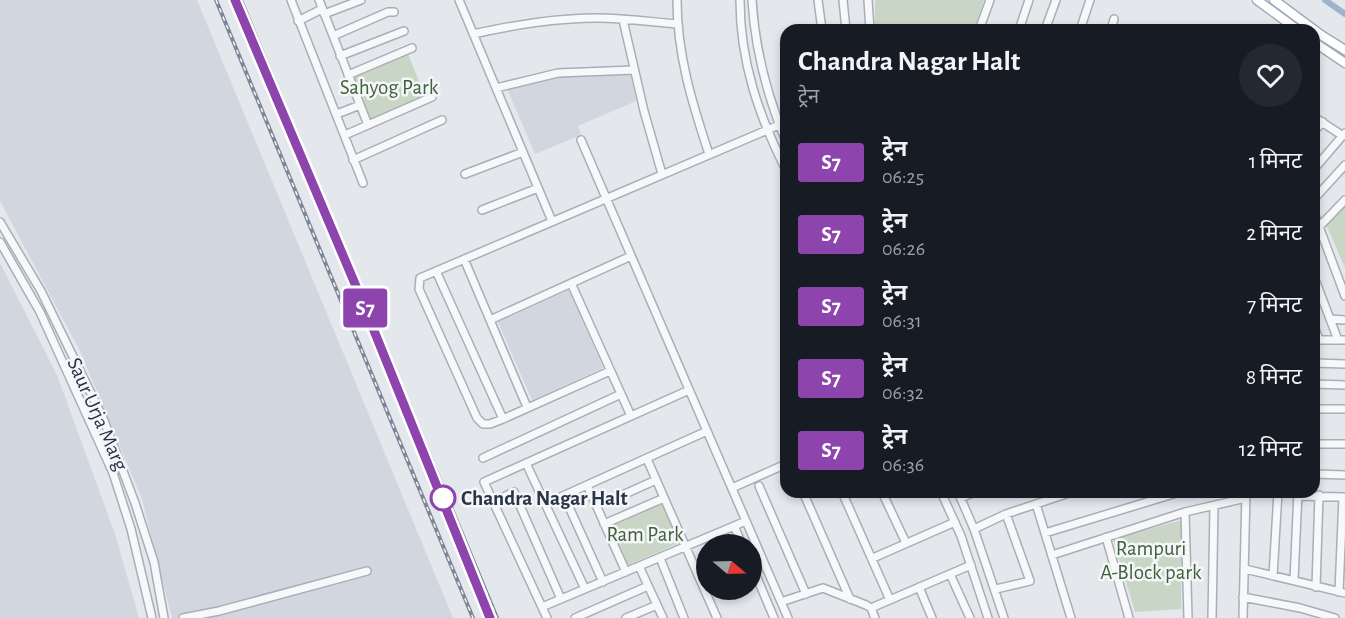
<!DOCTYPE html>
<html lang="hi">
<meta charset="utf-8">
<style>
:root{--surface:#171b24;--page:#242831;--text:#f1f3f6;--muted:#9ea1a6}
body{margin:0;font-family:"Alegreya Sans","Noto Sans Devanagari",sans-serif;background:var(--page);color:var(--text);height:100vh;display:flex;flex-direction:column;font-size:22px;white-space:nowrap}
*{box-sizing:border-box;margin:0}
p{font-size:20px;color:var(--muted)}
.icon{flex:none;width:33px;height:33px;fill:none;stroke:currentColor;stroke-width:2;stroke-linecap:round;stroke-linejoin:round}
.map{position:relative;flex:1;overflow:hidden}
.details{position:absolute;left:780px;top:24px;width:540px;height:474px;display:flex;flex-direction:column;background:var(--surface);border-radius:18px;box-shadow:0 3px 9px #0003}
.details>*{flex:none}
.badge{padding:0 12px;border-radius:4px;font-size:21px;line-height:39px}
.needle{width:39px;rotate:109deg}
.fabs{position:absolute;left:696px;top:534px;display:grid;gap:12px}
.fabs a{display:grid;place-items:center;width:66px;height:66px;border-radius:50%;background:var(--surface);box-shadow:0 3px 9px #0003;font-size:30px}
.map>.badge{position:absolute;translate:-50% -50%;box-shadow:0 0 0 3px #fff}
.round{display:grid;place-items:center;flex:none;width:63px;height:63px;border-radius:32px;background:var(--page)}
.headline{display:flex;align-items:center;justify-content:space-between;height:102px;padding:0 18px}
h1{font-size:28px;font-weight:700;line-height:45px}
ul{padding:0;list-style:none}
li{display:flex;align-items:center;gap:18px;height:72px;padding:0 18px}
li div{flex:1}
li b{display:block;font-size:22px}
li em{font-style:normal}
li .badge{min-width:66px;font-weight:700;text-align:center}
.map>svg:first-child{display:block}
.built{fill:#d2d6de}
.green{fill:#c9d6c5}
.lines{fill:none;stroke-linecap:round;stroke-linejoin:round}
.canal{stroke:#9fb4cc;stroke-width:6}
.minor-casing{stroke:#a9aeb7;stroke-width:10}
.major-casing{stroke:#a3abb8;stroke-width:11}
.minor{stroke:#f7f8fa;stroke-width:7}
.major{stroke:#fff;stroke-width:8}
.rail-casing{stroke:#7d8696;stroke-width:4}
.rail{stroke:#f4f6f9;stroke-width:1.5;stroke-dasharray:4.5;stroke-linecap:butt}
.line-casing{stroke:#fff;stroke-width:14}
.line{stroke:#8e44ad;stroke-width:9}
.stop-dot{fill:#fff;stroke:#8e44ad;stroke-width:3}
.labels{text-anchor:middle;stroke-width:5;stroke-linejoin:round;paint-order:stroke}
.park-label{font-size:21px;fill:#3f6138;stroke:#f4f6f9}
.street-label{font-size:21px;fill:#2b3445;stroke:#f4f6f9}
.stop-label{font-size:21px;font-weight:bold;fill:#2b3445;stroke:#f4f6f9;text-anchor:start}
</style>
<div class="map">
<svg width="1345" height="618" viewBox="0 0 1345 618">
<rect width="100%" height="100%" fill="#e4e7ec"/>
<path class="built" d="M0 0H197L453 618H172L142 499 80 351 0 201Z
M630 71 636 101 578 126 581 135 535 154 506 86 551 76Z
M0 263 57 375 115 534 139 618H0Z
M569 290 603 368 532 400 498 322Z"/>
<path class="green" d="M875 0H984L974 30H875Z
M408 54 425 96 370 119 352 77Z
M1345 206V268L1326 224Z
M662 504 679 543 628 565 611 526Z
M1182 520 1181 609 1135 612 1113 539Z"/>
<g class="lines">
<path class="canal" d="M1325 0 1345 14"/>
<g class="minor-casing">
<path id="minor" d="M291 0 363 183
M319 0 368 125
M459 0 552 221
M677 0C677 54 692 103 709 154
M740 0C740 62 759 116 786 170
M752 0C755 49 767 96 786 141
M818 0 822 30
M843 0 846 30
M868 0 870 30
M324 14 361 0
M623 20 644 111 662 174
M298 21 322 9
M979 30 990 0
M1019 30 1029 0
M1045 30 1056 0
M1080 30 1090 0
M1111 30 1114 19
M1137 30 1138 29
M473 34C515 25 555 18 598 18 624 18 651 22 677 24
M333 36 388 12H394
M340 56 404 31
M348 75 412 48
M496 88 558 73 634 70
M337 114 360 105
M1314 117 1343 136
M1314 131 1323 122
M345 135 432 97
M581 140 788 618
M353 160 442 120
M1314 169 1345 133
M465 174 523 152
M1314 199 1345 165
M482 210 538 188
M1314 213 1345 296
M0 222 41 291 103 418 135 503 154 562 164 618
M1319 227 1345 200
M0 242 40 312 113 473 131 529 152 618
M464 259 527 407
M436 271 503 419
M1314 277 1338 340
M571 283 631 416
M1331 319 1345 320
M490 320 631 256
M1314 326 1319 340
M1314 340H1345
M1314 363 1345 364
M610 371 503 419 490 424H483L477 418 419 289 420 278 786 122
M1314 384 1345 385
M1314 409H1345
M1314 444H1345
M483 458 621 394
M647 459 717 618
M526 463 585 589
M1314 474 1345 475
M587 485 626 572
M759 486 806 594
M732 488 786 464
M803 492 850 599
M842 492 890 600
M882 492 906 543
M941 492 961 536 988 618
M958 492 974 529 1004 618
M564 496 603 582
M1298 496 1345 497
M618 497 656 480
M961 498 975 492
M493 502 514 492 561 599
M545 504 707 431
M1036 504 1071 618
M1185 512 1188 618
M604 524 664 498
M734 526 742 544
M974 529 1006 514 1072 492
M1045 533 1180 492
M1106 537 1129 618
M1052 555 1185 512 1246 498
M660 558 684 618
M873 558 955 522
M639 566 663 618
M752 566 774 618
M1245 569 1345 593
M950 574 970 618
M1273 576 1278 492
M1294 580 1298 492
M919 587 932 618
M1316 587 1319 495
M996 589 1030 581 1006 514
M1339 592 1343 497
M1243 597 1300 608 1335 618
M781 602 823 588 866 605 871 608 875 618
M542 607 746 521
M871 608 971 565
M183 618 219 611 367 571
M547 618 484 482 689 390
M575 618 648 586
M626 618 657 605
M1212 618 1214 506
M1243 618 1246 492"/>
</g>
<g class="major-casing">
<path id="major" d="M1257 0 1298 30
M1274 0 1321 35 1345 50
M1314 42 1345 63"/>
</g>
<use href="#minor" class="minor"/>
<use href="#major" class="major"/>
<g class="rail-casing">
<path id="rail" d="M216 0 473 618
M241 0 497 618"/>
</g>
<use href="#rail" class="rail"/>
</g>
<g class="lines">
<g class="line-casing">
<path id="line" d="M235 0 358 291 490 618"/>
</g>
<use href="#line" class="line"/>
</g>
<circle class="stop-dot" cx="443" cy="498" r="12"/>
<g class="labels">
<g class="park-label">
<text x="389" y="94">Sahyog Park</text>
<text x="645" y="541">Ram Park</text>
<text x="1151" y="555">Rampuri<tspan x="1151" dy="24">A-Block park</tspan></text>
</g>
<g class="street-label">
<text transform="translate(98 414) rotate(66)" y="7">Saur Urja Marg</text>
</g>
<g class="stop-label">
<text x="461" y="505">Chandra Nagar Halt</text>
</g>
</g>
</svg>
<div class="fabs">
<a><svg class="needle" viewBox="-14 -14 28 28"><path d="M0-13l5 13h-10z" fill="#e53935"/><path d="M0 13l5-13h-10z" fill="#9ea1a6"/></svg></a>
</div>
<b class="badge" style="left:365px;top:308px;background:#8e44ad;color:#fff">S7</b>
<section class="details">
<div class="headline"><div><h1>Chandra Nagar Halt</h1><p>ट्रेन</p></div><a class="round"><svg class="icon" aria-label="heart" viewBox="0 0 24 24"><path d="M12 20l-8-8c-3-5 5-10 8-4 3-6 11-1 8 4z"/></svg></a></div>
<ul>
<li><span class="badge" style="background:#8e44ad;color:#fff">S7</span><div><b>ट्रेन</b><p>06:25</p></div><em>1 मिनट</em></li>
<li><span class="badge" style="background:#8e44ad;color:#fff">S7</span><div><b>ट्रेन</b><p>06:26</p></div><em>2 मिनट</em></li>
<li><span class="badge" style="background:#8e44ad;color:#fff">S7</span><div><b>ट्रेन</b><p>06:31</p></div><em>7 मिनट</em></li>
<li><span class="badge" style="background:#8e44ad;color:#fff">S7</span><div><b>ट्रेन</b><p>06:32</p></div><em>8 मिनट</em></li>
<li><span class="badge" style="background:#8e44ad;color:#fff">S7</span><div><b>ट्रेन</b><p>06:36</p></div><em>12 मिनट</em></li>
</ul>
</section>
</div>
